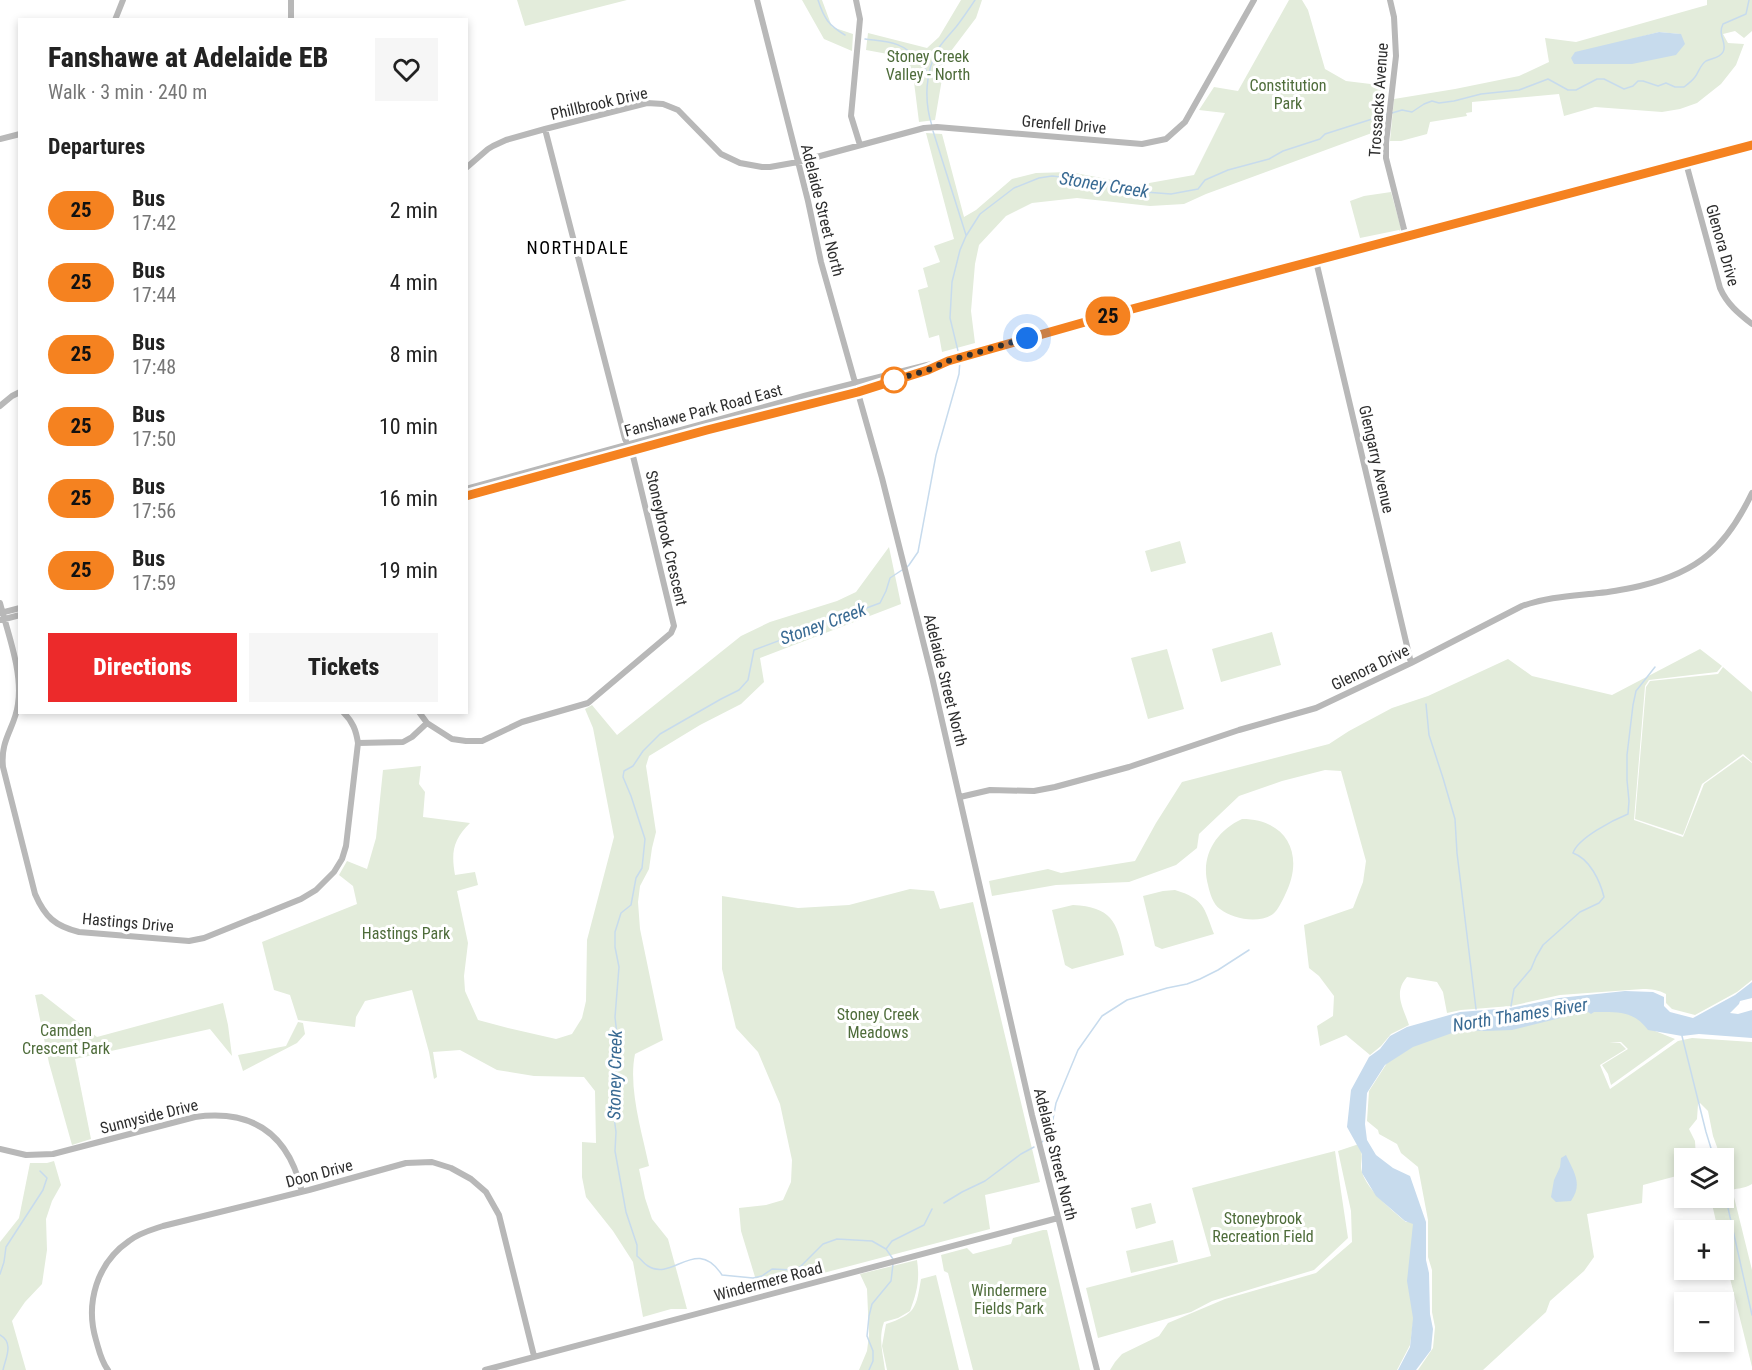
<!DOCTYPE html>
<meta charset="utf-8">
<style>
:root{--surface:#fff;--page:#f6f6f6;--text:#222;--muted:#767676;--accent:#ec2a2b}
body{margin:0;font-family:"Roboto Condensed",sans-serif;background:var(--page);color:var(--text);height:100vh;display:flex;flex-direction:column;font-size:22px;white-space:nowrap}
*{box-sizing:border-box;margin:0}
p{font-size:20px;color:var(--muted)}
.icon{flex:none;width:33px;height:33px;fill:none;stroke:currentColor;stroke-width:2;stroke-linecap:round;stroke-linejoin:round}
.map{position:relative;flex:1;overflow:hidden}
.panel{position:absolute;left:18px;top:18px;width:450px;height:696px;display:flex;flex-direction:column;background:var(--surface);border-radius:0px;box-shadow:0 3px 9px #0003}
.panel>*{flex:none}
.badge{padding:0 12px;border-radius:20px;font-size:21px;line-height:39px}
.tools{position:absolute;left:1674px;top:1148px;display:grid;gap:12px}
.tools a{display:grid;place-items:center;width:60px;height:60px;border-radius:0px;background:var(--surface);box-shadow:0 3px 9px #0003;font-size:30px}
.you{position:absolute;width:30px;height:30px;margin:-15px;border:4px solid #fff;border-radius:50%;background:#1a73e8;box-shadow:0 0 0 9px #1a73e833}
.map>.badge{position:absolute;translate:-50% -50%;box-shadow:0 0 0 3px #fff}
h2{padding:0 30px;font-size:22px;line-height:54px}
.round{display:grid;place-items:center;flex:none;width:63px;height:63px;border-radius:0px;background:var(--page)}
.overview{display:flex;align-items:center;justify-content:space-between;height:102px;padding:0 30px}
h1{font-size:28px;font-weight:800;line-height:45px}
.button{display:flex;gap:12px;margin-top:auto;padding:12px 30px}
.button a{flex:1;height:69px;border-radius:0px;background:var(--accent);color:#fff;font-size:24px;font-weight:800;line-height:69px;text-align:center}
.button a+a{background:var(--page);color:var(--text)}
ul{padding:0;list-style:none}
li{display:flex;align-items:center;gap:18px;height:72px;padding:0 30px}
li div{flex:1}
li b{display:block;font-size:22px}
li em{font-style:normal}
li .badge{min-width:66px;font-weight:700;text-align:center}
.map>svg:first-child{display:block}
.green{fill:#e3ecdb;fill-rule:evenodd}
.water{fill:#c7dbed}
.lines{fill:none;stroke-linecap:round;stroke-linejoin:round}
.stream{stroke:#c7dbed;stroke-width:1.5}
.secondary{stroke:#b8b8b8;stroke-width:6}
.line-casing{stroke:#fff;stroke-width:14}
.line{stroke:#f58220;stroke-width:9}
.walk{stroke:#2e2e2e;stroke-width:6;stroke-dasharray:0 10.8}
.stop-dot{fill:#fff;stroke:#f58220;stroke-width:3}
.labels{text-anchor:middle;stroke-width:6;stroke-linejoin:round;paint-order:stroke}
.park-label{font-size:16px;fill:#4e6c3a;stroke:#fff}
.street-label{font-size:16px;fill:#2e2e2e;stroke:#fff}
.water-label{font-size:18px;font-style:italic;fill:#396a93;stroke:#fff}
.neighbourhood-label{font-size:18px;letter-spacing:1.5px;fill:#000;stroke:#fff}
</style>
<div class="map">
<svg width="1752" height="1370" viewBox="0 0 1752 1370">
<rect width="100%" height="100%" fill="#fff"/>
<path class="green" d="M517 0H627L525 26Z
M802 0H822L832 27 853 34 852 51 824 39Z
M961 0H982L976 18 948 55 943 73 935 120 919 122 913 74 904 57 866 50 868 33 927 48 939 37Z
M1289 0H1302L1308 10 1325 69 1346 81 1387 86 1384 110 1380 130 1206 194 1184 204 1150 206 1077 198 1032 203 1006 216 979 245 975 264 971 311 975 343 942 352 939 335 929 338 918 290 928 287 923 268 940 262 934 246 954 239 926 133 942 134 964 217 976 210 1012 179 1036 173 1070 172 1138 185 1194 175 1225 113 1199 110 1214 87 1238 91Z
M1707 0H1752V31L1744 38 1735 31 1723 34 1728 43 1744 44 1736 65 1721 84 1697 103 1680 109 1662 112 1595 107 1564 116 1559 94 1472 102V112L1466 113 1467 116 1430 122 1427 134 1401 141H1390L1394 99 1455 89 1519 76 1549 62 1545 38 1576 42 1707 5ZM1659 32 1680 34 1590 64H1574L1636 38Z
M1391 192 1401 228 1400 231 1399 230 1360 238 1350 201 1364 196Z
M1180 541 1186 563 1151 572 1145 551Z
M889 547 901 604 760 658 764 682 741 704 700 725 649 756 646 766 656 832 652 848 649 869 640 886 638 902 640 929 663 1040 635 1054C628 1088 642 1132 649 1166L639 1169 645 1198 652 1219 668 1239 687 1309H671L643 1317 633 1262 613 1231 586 1197 582 1177V1142L596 1143 595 1091 584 1077 534 1076 497 1070 460 1050 433 1052 437 1077 434 1079 429 1052 412 990 365 1001 356 1017 355 1027 298 1020 290 995 274 990 262 942 357 904 353 886 339 875 347 861 367 869 376 838 383 770 421 766 419 784 425 792 423 817 470 823C453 840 451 852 455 875L475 872 478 885 457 891 468 943 464 976 465 991 478 1020 508 1028 556 1039 572 1034 582 1018 586 1001 587 940 614 837 593 728 585 709 592 705 617 735 741 636 770 622 837 601 856 592Z
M1272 632 1281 665 1221 682 1212 649Z
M1167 649 1184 709 1148 719 1131 658Z
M1700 649 1722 666 1717 672 1649 680 1645 686 1634 820 1683 837 1704 784 1743 756 1752 763V980L1737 992 1695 1015 1672 1009 1666 1003V994C1659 990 1651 989 1643 989L1560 995 1511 1006 1461 1010 1447 1013 1443 992 1437 982 1407 977C1393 993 1403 1007 1409 1025L1391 1034 1381 1046 1370 1055 1346 1035 1320 1046 1317 1026 1333 1016 1334 996 1319 976 1309 968 1304 925 1353 908 1363 882 1366 861 1341 771 1325 770 1282 781 1239 796 1199 834 1197 848 1176 865 1129 882 1056 885 992 896 989 881 1048 869 1061 873 1135 861 1156 823 1182 782 1329 744 1349 731 1392 708 1428 696 1508 659 1532 676 1612 695Z
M1723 667 1752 692V762L1743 754 1702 784 1683 835 1635 819 1646 687 1650 681 1718 674Z
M1242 819C1288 819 1305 856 1285 895 1282 901 1278 910 1273 914 1258 924 1233 919 1220 909 1213 904 1210 894 1208 885 1200 856 1216 831 1242 819Z
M910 889 934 891 940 909 973 902 1040 1182 985 1195 990 1229 759 1290 741 1231 739 1208 766 1205 783 1200 791 1182 792 1160 780 1104 758 1052 736 1028 722 969V896L798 908 849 905Z
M1175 890C1204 899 1204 907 1214 934L1162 949 1155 946 1143 896 1163 891Z
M1073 905C1111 907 1117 921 1124 955L1072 969 1065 965 1052 910Z
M42 994 97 1037 223 1003 228 1025 232 1056 210 1029 75 1059 91 1139 72 1145 49 1063 35 995Z
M1621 1010 1641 1018 1650 1029 1675 1039 1611 1085 1608 1074 1602 1065 1628 1049 1621 1042H1609L1620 1043 1626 1049 1600 1065 1610 1089 1678 1041 1692 1038 1752 1042V1184C1743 1190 1736 1187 1727 1192L1724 1172V1158H1721L1713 1136 1708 1111 1700 1103 1698 1104 1697 1119 1689 1129 1695 1141 1696 1158 1684 1159 1672 1152 1684 1160V1174L1643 1185 1642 1203 1587 1214 1594 1257 1584 1271 1550 1301 1546 1312 1483 1370H1418L1433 1348 1435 1327 1432 1312V1270L1428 1257V1220L1418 1167 1401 1153 1397 1144 1379 1134 1378 1130 1367 1121 1369 1091 1387 1063 1415 1045 1457 1030 1536 1022 1582 1011Z
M298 1022 303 1023 305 1034 297 1043 243 1071 238 1055 286 1046Z
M1359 1144C1365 1157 1359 1163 1362 1172 1367 1190 1392 1210 1406 1222H1414V1316L1410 1345 1397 1370H1110L1115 1362 1122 1354 1159 1336 1168 1323 1225 1299 1316 1273 1352 1242 1351 1211 1338 1151Z
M1335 1151 1348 1238 1314 1270 1212 1301 1191 1312 1098 1338 1086 1288 1211 1256 1192 1188Z
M54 1161 61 1185 52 1201 46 1219 47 1250 42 1284 25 1302 12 1321 26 1370H0V1242L19 1218 30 1163H47Z
M1734 1197 1752 1270V1367L1724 1254V1230H1718L1712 1204Z
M1151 1203 1156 1223 1136 1229 1131 1208Z
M1043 1230H1047L1080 1370H973L948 1273 944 1271 941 1255 967 1248 973 1254 1011 1244 1013 1238Z
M1173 1240 1178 1262 1131 1273 1126 1251Z
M917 1260C920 1280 917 1292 910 1311L898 1318 884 1322C878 1339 883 1353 885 1370H859L867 1351 869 1335 867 1289 860 1274Z
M936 1275 959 1370H887L882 1346 886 1324C916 1314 916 1308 921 1279Z"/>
<path class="water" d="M1659 32 1681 34 1685 44 1676 55 1632 64H1574L1571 58 1575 52Z
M1752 982V998L1740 1001 1739 1004 1730 1013 1738 1014 1752 1010V1038L1699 1034 1682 1036 1648 1030C1633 1010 1617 1012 1594 1012L1591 1014 1588 1012 1580 1013 1512 1030 1485 1031 1464 1030 1455 1032 1413 1047 1385 1065 1367 1093 1365 1124 1367 1140 1376 1155 1393 1168 1410 1176 1426 1222V1260L1429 1273 1430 1314 1433 1329 1431 1350 1416 1370H1398L1410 1347 1413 1318 1407 1281 1413 1224 1405 1221 1376 1196 1362 1173V1154L1347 1127 1351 1090 1369 1057 1380 1049 1390 1036 1407 1027 1460 1012 1510 1008 1559 998 1625 991 1653 992 1664 997V1006L1670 1012 1693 1018 1735 995Z
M1566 1155C1574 1172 1583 1184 1571 1201L1556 1202 1551 1197 1554 1180 1560 1167 1561 1158Z"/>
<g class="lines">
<path class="stream" d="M818 0C824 18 828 25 845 35
M865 39C888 42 902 41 918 60 923 66 927 70 928 77
M1392 113 1402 110 1412 112 1424 104 1432 101 1439 103 1454 101 1481 94 1519 90 1548 79 1568 90H1576L1597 79H1604L1624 89 1633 86 1638 81H1643L1658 86 1666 83 1675 87H1684C1688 84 1692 81 1695 77 1699 72 1700 65 1706 61 1712 58 1720 58 1723 52 1728 43 1717 36 1723 24L1746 14 1749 0
M932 126C924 101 925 72 938 49 943 41 950 34 956 27 963 18 969 9 975 0
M933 131 966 235
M959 355 950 318 952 282 960 250 966 236 980 214 1014 188 1039 178 1052 176 1088 180 1132 191 1171 194 1198 189 1205 180 1228 170 1269 159 1283 151 1320 139 1325 134 1388 114
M906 568 909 565 918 552 936 455 959 374 960 360
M1426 704 1429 735 1443 778 1455 819 1457 853 1476 1009
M1511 1006 1514 989 1531 969 1536 957 1543 945 1580 912 1599 903 1604 897C1600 881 1590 859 1573 853 1578 838 1613 820 1628 814L1629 801 1627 780V755L1633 705 1636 691 1655 667
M1682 1036 1706 1132 1714 1158
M1042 1142 1050 1135 1056 1103 1078 1050 1102 1016 1127 1000 1167 988 1187 984 1200 979 1218 970 1249 950
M1724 1190 1752 1315
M944 1203 962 1192 985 1181 1021 1154 1034 1147
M886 1249 892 1241 924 1225 932 1209
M893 1259 886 1249 872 1241 837 1239 823 1244 800 1267 794 1270 772 1269 762 1276 753 1278 722 1275C696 1235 673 1282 648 1266 644 1264 641 1259 637 1256V1245L626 1212 615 1151 616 1132 613 1109 618 1044 615 1017 619 967 615 947V932L621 913 631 905 636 878 642 868 645 839 631 796 623 777 624 771 633 766 643 751 660 734 721 699 739 690 748 680 754 650 880 603 886 591 890 578 902 570
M0 1274 4 1262 6 1247 43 1190 47 1178 40 1171
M0 1335C14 1343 6 1357 3 1370
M869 1370 873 1361V1351L867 1336 869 1316 872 1304 891 1281 893 1264"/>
<path class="secondary" d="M291 0V20
M757 0 808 201 821 262 882 478 932 677 1032 1115 1097 1370
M856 0 860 19 851 116 860 145
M1390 0 1394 17 1396 56 1386 143V158L1406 237
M115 20 123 0
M0 139 20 134
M1686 163 1720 288C1727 304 1738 313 1752 324
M466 168 488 149 493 146 506 140 545 129 647 103 663 104 678 110 721 154 740 163 762 167H770L798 162 924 128 937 127 1142 144 1166 139 1185 122 1254 0
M1316 261 1411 663
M0 406 12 396 20 392
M466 489 804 396 927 365 948 361 1117 313 1752 145
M466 496 707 430 858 392 929 370 939 365
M0 603C8 634 23 673 18 704 15 728 0 739 3 767L35 894C45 917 55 926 79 932L189 941 204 938 301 899 316 890 334 872 342 859 346 846 358 743C356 730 353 722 343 712
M0 613 20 608
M1 620 20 615
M419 712 427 723 452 739 466 741H482L522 722 588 703 671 633 674 626 633 456 625 439 545 129
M358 743 403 742 412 737 427 723
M960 797 990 790 1034 791 1055 787 1129 767 1239 730 1316 708 1411 663 1522 606C1547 597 1572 596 1599 593 1612 592 1626 589 1640 586 1699 572 1726 547 1752 493
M0 1149 26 1155 53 1154 195 1117C254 1109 289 1135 302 1192
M108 1370C101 1361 99 1350 96 1340 85 1303 97 1263 129 1241 139 1233 151 1230 163 1226L309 1190 406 1163 432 1162 451 1168 471 1179 486 1192 499 1215 534 1356
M485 1370 1058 1218"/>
</g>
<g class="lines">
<g class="line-casing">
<path id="line" d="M466 496 707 430 858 392 928 370 948 361 1117 313 1752 145"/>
</g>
<use href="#line" class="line"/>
<path class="walk" d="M894 380 891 381 928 370 948 361 1027 338"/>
</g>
<circle class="stop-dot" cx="894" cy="380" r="12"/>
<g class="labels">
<g class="park-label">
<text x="928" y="62">Stoney Creek<tspan x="928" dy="18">Valley - North</tspan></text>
<text x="1288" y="91">Constitution<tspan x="1288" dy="18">Park</tspan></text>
<text x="406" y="939">Hastings Park</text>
<text x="878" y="1020">Stoney Creek<tspan x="878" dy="18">Meadows</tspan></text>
<text x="66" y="1036">Camden<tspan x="66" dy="18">Crescent Park</tspan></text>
<text x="1263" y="1224">Stoneybrook<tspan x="1263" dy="18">Recreation Field</tspan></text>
<text x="1009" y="1296">Windermere<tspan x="1009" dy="18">Fields Park</tspan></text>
</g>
<g class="street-label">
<text transform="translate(1378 100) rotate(-86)" y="6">Trossacks Avenue</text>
<text transform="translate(599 103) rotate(-13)" y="6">Phillbrook Drive</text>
<text transform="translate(1064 124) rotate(5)" y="6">Grenfell Drive</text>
<text transform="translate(823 210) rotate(76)" y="6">Adelaide Street North</text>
<text transform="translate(1723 245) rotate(74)" y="6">Glenora Drive</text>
<text transform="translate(703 410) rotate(-15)" y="6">Fanshawe Park Road East</text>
<text transform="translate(1377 459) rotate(77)" y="6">Glengarry Avenue</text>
<text transform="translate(667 538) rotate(77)" y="6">Stoneybrook Crescent</text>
<text transform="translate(1370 667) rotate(-26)" y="6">Glenora Drive</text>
<text transform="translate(946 680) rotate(76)" y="6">Adelaide Street North</text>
<text transform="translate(128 922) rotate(5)" y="6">Hastings Drive</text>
<text transform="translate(149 1116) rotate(-14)" y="6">Sunnyside Drive</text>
<text transform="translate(1056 1154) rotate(76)" y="6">Adelaide Street North</text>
<text transform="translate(319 1173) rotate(-15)" y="6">Doon Drive</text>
<text transform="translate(768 1281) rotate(-15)" y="6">Windermere Road</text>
</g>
<g class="water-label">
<text transform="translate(1104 185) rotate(9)" y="6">Stoney Creek</text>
<text transform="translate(823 624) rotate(-20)" y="6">Stoney Creek</text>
<text transform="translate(1520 1015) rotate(-9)" y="6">North Thames River</text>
<text transform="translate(615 1075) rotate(-89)" y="6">Stoney Creek</text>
</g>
<g class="neighbourhood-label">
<text x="578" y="254">NORTHDALE</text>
</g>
</g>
</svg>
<div class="tools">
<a><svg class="icon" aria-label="layers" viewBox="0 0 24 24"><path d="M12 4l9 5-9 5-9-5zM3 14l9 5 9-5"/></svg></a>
<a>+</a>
<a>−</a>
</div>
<div class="you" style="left:1027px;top:338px"></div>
<b class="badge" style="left:1108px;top:316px;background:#f58220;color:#111">25</b>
<section class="panel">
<div class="overview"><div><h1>Fanshawe at Adelaide EB</h1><p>Walk · 3 min · 240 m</p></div><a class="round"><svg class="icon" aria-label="heart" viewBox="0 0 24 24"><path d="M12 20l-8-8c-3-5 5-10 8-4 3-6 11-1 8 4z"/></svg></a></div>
<h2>Departures</h2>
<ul>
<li><span class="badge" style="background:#f58220;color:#111">25</span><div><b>Bus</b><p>17:42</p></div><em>2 min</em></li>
<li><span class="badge" style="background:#f58220;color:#111">25</span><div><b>Bus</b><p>17:44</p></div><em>4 min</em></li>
<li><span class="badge" style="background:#f58220;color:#111">25</span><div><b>Bus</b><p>17:48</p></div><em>8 min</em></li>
<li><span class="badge" style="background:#f58220;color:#111">25</span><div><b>Bus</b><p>17:50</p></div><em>10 min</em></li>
<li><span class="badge" style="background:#f58220;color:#111">25</span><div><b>Bus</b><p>17:56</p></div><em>16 min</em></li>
<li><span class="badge" style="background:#f58220;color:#111">25</span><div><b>Bus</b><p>17:59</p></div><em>19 min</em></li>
</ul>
<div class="button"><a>Directions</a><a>Tickets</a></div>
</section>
</div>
